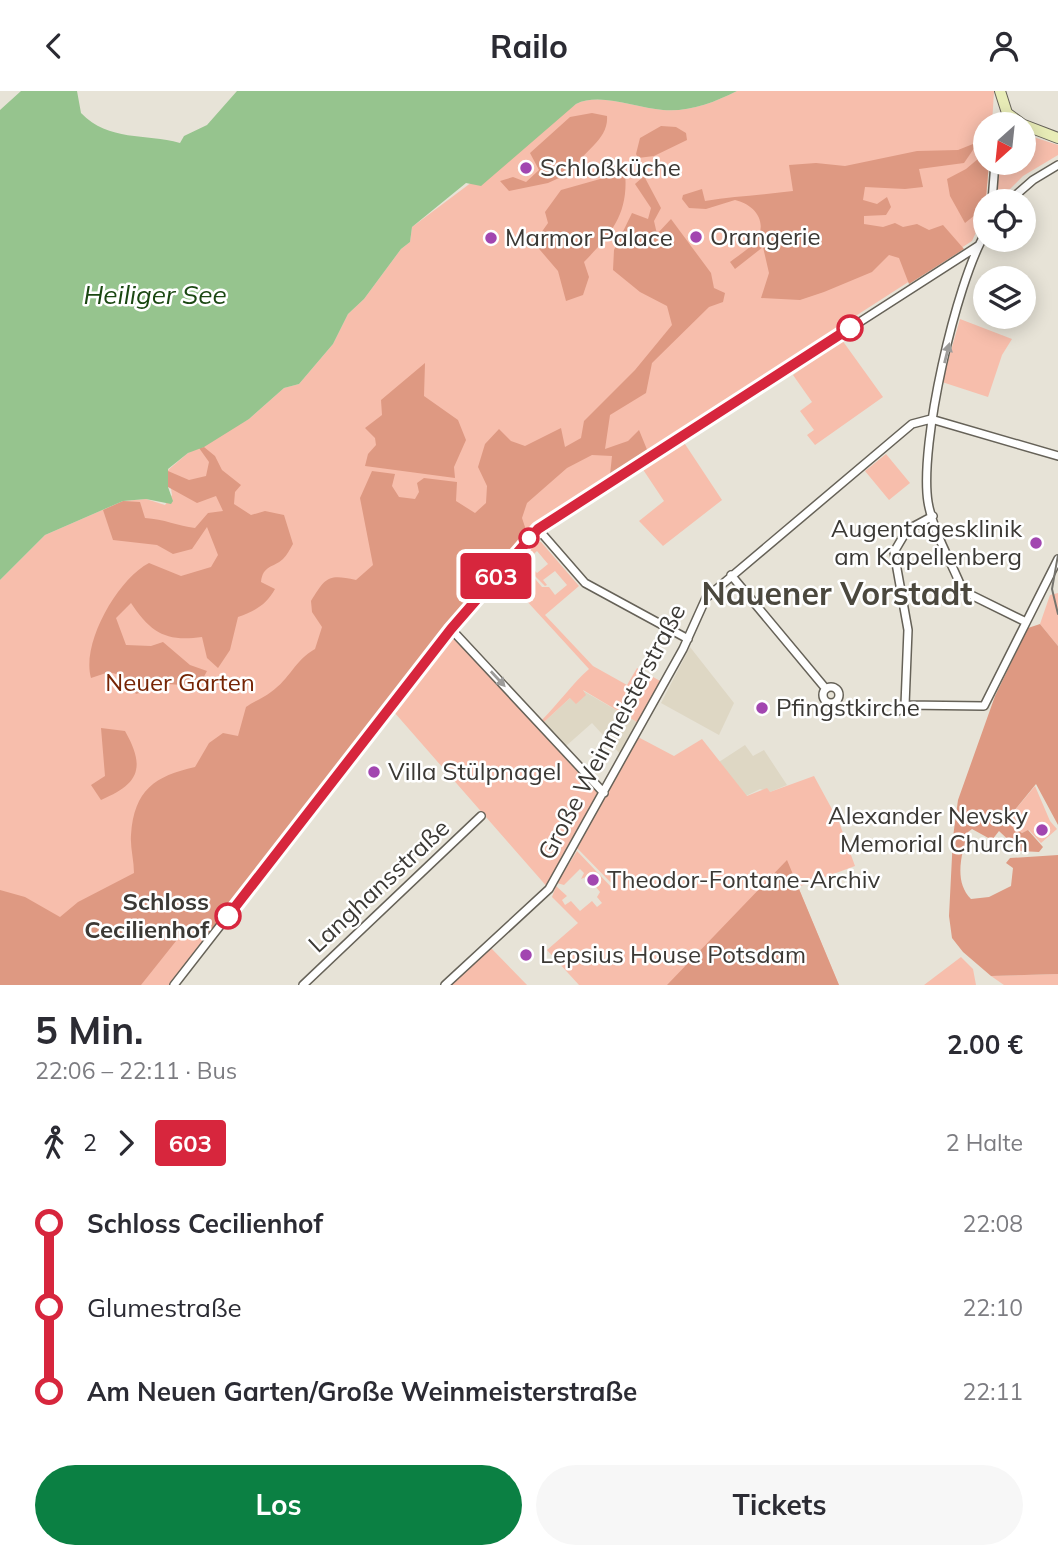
<!DOCTYPE html>
<html lang="de">
<meta charset="utf-8">
<style>
:root{--surface:#fff;--page:#f7f7f7;--text:#2b2b33;--muted:#7c7c81;--accent:#0b8043}
body{margin:0;font-family:Mulish,sans-serif;background:var(--page);color:var(--text);height:100vh;display:flex;flex-direction:column;font-size:26px;white-space:nowrap}
*{box-sizing:border-box;margin:0}
p{font-size:23px;color:var(--muted)}
.icon{flex:none;width:38px;height:38px;fill:none;stroke:currentColor;stroke-width:2;stroke-linecap:round;stroke-linejoin:round}
.map{position:relative;height:894px;overflow:hidden}
.details{display:flex;flex-direction:column;background:var(--surface);flex:1}
.details>*{flex:none}
.badge{padding:0 14px;border-radius:5px;font-size:24px;line-height:46px}
.needle{width:46px;rotate:207deg}
.buttons{position:absolute;left:973px;top:21px;display:grid;gap:14px}
.buttons a{display:grid;place-items:center;width:63px;height:63px;border-radius:50%;background:var(--surface);box-shadow:0 4px 18px #0003;font-size:35px}
.map>.badge{position:absolute;translate:-50% -50%;box-shadow:0 0 0 4px #fff}
.legs{display:flex;align-items:center;gap:10px;height:77px;padding:0 35px;font-size:23px}
.legs p{margin-inline-start:auto}
.head{display:flex;align-items:center;justify-content:space-between;height:119px;padding:0 35px}
h1{font-size:38px;font-weight:700;line-height:52px}
.button{display:flex;gap:14px;margin-top:auto;padding:14px 35px}
.button a{flex:1;height:80px;border-radius:42px;background:var(--accent);color:#fff;font-size:28px;font-weight:700;line-height:80px;text-align:center}
.button a+a{background:var(--page);color:var(--text)}
ul{padding:0 35px;list-style:none}
li{display:flex;align-items:center;gap:24px;height:84px;font-size:26px}
li i{display:grid;place-items:center;width:10px;height:100%;margin:0 9px;background:currentColor}
li i::after{content:'';width:18px;height:18px;margin:-9px;border:5px solid;border-radius:50%;background:var(--surface)}
li p{margin-inline-start:auto}
li:first-child i{background:linear-gradient(#0000 50%,currentColor 0)}
li:last-child i{background:linear-gradient(currentColor 50%,#0000 0)}
header{display:flex;justify-content:space-between;align-items:center;height:91px;padding:0 35px;background:var(--surface);font-size:32px;font-weight:700}
.map>svg:first-child{display:block}
.built{fill:#ded7c4}
.green{fill:#f7beac}
.forest{fill:#de9982}
.water{fill:#96c48e}
.lines{fill:none;stroke-linecap:round;stroke-linejoin:round}
.street-casing{stroke:#666258;stroke-width:10}
.secondary-casing{stroke:#666258;stroke-width:12}
.street{stroke:#fff;stroke-width:7}
.secondary{stroke:#e8ecb7;stroke-width:10}
.tram{stroke:#76746d;stroke-width:2}
.oneway{fill:#9d9c9a}
.line-1-casing{stroke:#fff;stroke-width:16}
.line-1{stroke:#d7263d;stroke-width:10}
.poi-dot{fill:#a246b0;stroke:#fff;stroke-width:2.5}
.stop-1-dot{fill:#fff;stroke:#d7263d;stroke-width:3.5}
.labels{text-anchor:middle;stroke-width:5;stroke-linejoin:round;paint-order:stroke}
.poi-label{font-size:24px;fill:#3b3935;stroke:#fff;text-anchor:start}
.park-label{font-size:24px;fill:#762505;stroke:#fff}
.street-label{font-size:24px;fill:#3b3935;stroke:#fff}
.stop-label{font-size:24px;font-weight:bold;fill:#3b3935;stroke:#fff;text-anchor:end}
.water-label{font-size:26px;font-style:italic;fill:#1a4711;stroke:#fff}
.district-label{font-size:32px;font-weight:bold;fill:#4b483e;stroke:#fff}
</style>
<header><svg class="icon" aria-label="back" viewBox="0 0 24 24"><path d="M15 5l-7 7 7 7"/></svg>Railo<svg class="icon" aria-label="person" viewBox="0 0 24 24"><circle cx="12" cy="8" r="4"/><path d="M4 21q1-7 8-7t8 7"/></svg></header>
<div class="map">
<svg width="1058" height="894" viewBox="0 0 1058 894">
<rect width="100%" height="100%" fill="#e7e3d7"/>
<path class="built" d="M690 556 734 612 719 644 661 612Z
M580 598 640 633 622 665 592 632 566 655 544 631Z
M745 654 753 665 764 659 787 694 770 701 760 698 746 705 719 671Z"/>
<path class="green" d="M737 0H994L992 33H985V72H989L985 122 972 150 567 411 516 452 171 894H0V489L45 444 123 410 146 408 165 414 172 404 168 379 188 362 249 328 284 297 299 293 333 253 348 223 364 208 401 158 410 151 412 136 576 13C600 1 636 17 663 19 689 21 713 12 737 0Z
M1024 43 1058 54V64L1023 85 1004 104 1006 110H996L998 72H1024Z
M960 228 1012 248 1002 264 988 306 942 291Z
M842 249 883 306 815 354 807 344 814 339 800 320 812 311 793 284Z
M683 350 722 409 663 455 639 430 664 410 642 377Z
M886 363 910 392 889 409 865 380Z
M536 450 541 451 579 495 545 524 593 575 627 594 637 577 662 591 640 633 583 599 586 604 576 613 570 607 544 631 542 629C559 612 571 594 589 578L504 485 509 479 526 497 535 495 526 492 511 476 517 469 520 471 516 475 527 486 531 483 542 496H549L555 504 567 494 555 480 543 489 547 494 545 495 531 481 533 478 537 482 548 473 537 460 526 470 531 476 529 478 519 468Z
M1058 502V555L1040 533 1050 504Z
M455 547 600 703 549 798 394 621 443 556Z
M638 646 674 665 702 648 747 705 767 697 770 701 814 685 839 731 855 775 798 796 839 894H579L547 859 578 832 552 806 556 795 567 805 562 809 565 814 571 810 580 820 592 810 597 816 602 812 597 806 600 801 596 796 601 792 593 783 581 788 584 782 580 778 564 794 557 792 577 760 615 800 617 798 577 757Z
M1035 695 1050 730 1057 738 1041 752 1029 739 1022 742 1005 731Z
M491 857 527 894H450Z
M961 866 973 878 976 894H924Z
M1058 883V894H1004L991 885Z"/>
<path class="forest" d="M592 22 607 25C609 49 582 60 572 81L548 92 509 100 500 90 513 86 526 91 539 79 530 62 570 26Z
M661 35 676 36 686 42 687 49 654 65 638 67 636 63 640 47Z
M973 53 975 56 964 72 919 78 923 96 905 98 865 96 863 109 877 113 887 106 891 116 886 124 864 125V133L883 136 895 132 903 136 917 133 929 139 943 134 964 158 909 193 899 167 889 164 872 181 824 201 800 209 761 207 769 182 763 156 735 178 730 171C739 164 751 157 757 148 768 129 753 113 735 109L706 118 689 117 682 108 683 104 702 98 705 110C735 105 763 104 793 100L789 74 816 72 845 75 917 60 958 59Z
M985 62V72H989L985 116 965 132 950 105 947 88 966 78Z
M625 81C629 123 611 143 584 171L589 186 583 204 566 210 558 180 534 152 548 132 545 121 561 99Z
M644 85 661 117 654 130 657 143 671 128 711 182 714 197 725 202 723 211 709 216 652 272 646 302 610 324 605 358 628 350 639 339 648 361 610 384 612 365 592 364 567 377 527 412 522 427 527 442 449 536 219 832 201 849 188 838 184 840 141 894H0V799L25 806 60 826 78 811 134 782C134 769 130 756 131 744 134 699 155 685 195 676L209 652 223 642 238 645 246 616C254 610 264 607 271 601 290 588 295 569 315 558L322 536 312 521 311 510C326 486 328 483 356 489L373 474 360 407 372 380 395 383 392 395 399 406 415 408 419 401 417 392 424 387 457 391 456 410 475 422 486 412 487 395 478 376 485 353 499 338 511 350 525 355 561 337 565 356 581 347 584 330 635 279 672 234 667 215 640 201 613 179 614 159 632 122 648 128 651 117 635 93Z
M425 272 424 305 458 329 466 349 454 376 455 387 365 375 368 363 376 354 375 347 365 337 382 324 381 309Z
M204 356 215 365 222 379 241 394 235 401 234 413 251 424 265 420 284 424 293 453C290 458 287 464 283 468 273 477 263 474 261 491L275 498C266 514 255 520 238 526L230 559 218 577 207 567 202 546C166 551 151 542 131 512L116 527 126 554 151 555 163 551 190 574 207 580 199 595 167 593 136 603 123 585 109 581 91 587C81 552 118 488 149 472L181 485 211 476 218 464 207 436 192 458 173 463 157 454 113 449 103 419 123 410 140 411 145 427C164 428 178 435 195 437L208 422 223 420 216 405 197 412 168 396V380L189 389 206 385 209 371 199 357Z
M1040 533 1058 555V734L1036 693 1005 731 1022 742 1028 739 1043 756 1039 761 1020 760 999 740 992 749 972 738 968 741C962 762 953 790 971 808L989 806 1011 795 1013 777 1006 772 1010 767 1058 764V883L991 885 963 861 952 847 949 825 953 746 958 709 995 605 1028 537Z
M101 637 125 640C146 677 139 693 101 709L91 694 105 685Z
M787 769 839 894H667Z"/>
<path class="water" d="M21 0H77L81 22C109 51 145 42 180 52L184 45 207 34 237 0H737C713 12 689 21 663 19 636 17 600 1 576 13L481 95 466 92 412 136 410 151 401 158 364 208 348 223 333 253 299 293 284 297 249 328 204 356 188 362 168 378V396L173 410 171 413 146 408 123 410 45 444 0 489V19Z"/>
<g class="lines">
<g class="street-casing">
<path id="street" d="M992 110 995 72
M1009 110 1033 89 1058 74
M985 143C956 192 919 354 928 411 933 441 952 472 963 500L1026 531
M538 438 585 492 688 548
M731 484 826 598
M451 538 604 702
M823 604a8 8 0 1 1 16 0a8 8 0 1 1-16 0Z
M905 614 908 539 894 461 907 439 933 425
M898 620 905 614 984 615 1058 468
M174 894 451 538 538 438 978 155
M303 894 481 725
M445 894 549 798 683 558 706 507 912 333 931 328 1058 365"/>
</g>
<g class="secondary-casing">
<path id="secondary" d="M1000 0 1007 22 1022 33
M1024 34 1058 47"/>
</g>
<use href="#street" class="street"/>
<use href="#secondary" class="secondary"/>
<path class="tram" d="M1058 464 1052 498 1058 523"/>
</g>
<defs><path id="oneway-solid" d="M-6-.8H1V-3.2L6.5 0L1 3.2V.8H-6Z" transform="scale(1.75)"/></defs>
<g class="oneway">
<use href="#oneway-solid" transform="translate(947 262) rotate(-76)"/>
<use href="#oneway-solid" transform="translate(498 588) rotate(47)"/>
</g>
<g class="lines">
<g class="line-1-casing">
<path id="line-1" d="M228 825 451 538 538 438 850 237"/>
</g>
<use href="#line-1" class="line-1"/>
</g>
<g class="poi-dot">
<circle cx="526" cy="77" r="7"/>
<circle cx="696" cy="146" r="7"/>
<circle cx="491" cy="147" r="7"/>
<circle cx="1036" cy="452" r="7"/>
<circle cx="762" cy="617" r="7"/>
<circle cx="374" cy="681" r="7"/>
<circle cx="1042" cy="739" r="7"/>
<circle cx="593" cy="789" r="7"/>
<circle cx="526" cy="864" r="7"/>
</g>
<g class="stop-1-dot">
<circle cx="850" cy="237" r="12"/>
<circle cx="529" cy="447" r="9"/>
<circle cx="228" cy="825" r="12"/>
</g>
<g class="labels">
<g class="poi-label">
<text x="540" y="85">Schloßküche</text>
<text x="710" y="154">Orangerie</text>
<text x="505" y="155">Marmor Palace</text>
<text x="1022" y="446" text-anchor="end">Augentagesklinik<tspan x="1022" dy="28">am Kapellenberg</tspan></text>
<text x="776" y="625">Pfingstkirche</text>
<text x="388" y="689">Villa Stülpnagel</text>
<text x="1028" y="733" text-anchor="end">Alexander Nevsky<tspan x="1028" dy="28">Memorial Church</tspan></text>
<text x="607" y="797">Theodor-Fontane-Archiv</text>
<text x="540" y="872">Lepsius House Potsdam</text>
</g>
<g class="park-label">
<text x="180" y="600">Neuer Garten</text>
</g>
<g class="street-label">
<text transform="translate(612 641) rotate(-62)" y="8">Große Weinmeisterstraße</text>
<text transform="translate(379 795) rotate(-43)" y="8">Langhansstraße</text>
</g>
<g class="stop-label">
<text x="209" y="819">Schloss<tspan x="209" dy="28">Cecilienhof</tspan></text>
</g>
<g class="water-label">
<text x="155" y="213">Heiliger See</text>
</g>
<g class="district-label">
<text x="837" y="514">Nauener Vorstadt</text>
</g>
</g>
</svg>
<div class="buttons">
<a><svg class="needle" viewBox="-14 -14 28 28"><path d="M0-13l5 13h-10z" fill="#e53935"/><path d="M0 13l5-13h-10z" fill="#7c7c81"/></svg></a>
<a><svg class="icon" aria-label="locate" viewBox="0 0 24 24"><circle cx="12" cy="12" r="6"/><path d="M12 2v4M12 18v4M2 12h4M18 12h4"/></svg></a>
<a><svg class="icon" aria-label="layers" viewBox="0 0 24 24"><path d="M12 4l9 5-9 5-9-5zM3 14l9 5 9-5"/></svg></a>
</div>
<b class="badge" style="left:496px;top:485px;background:#d7263d;color:#fff">603</b>
</div>
<section class="details">
<div class="head"><div><h1>5 Min.</h1><p>22:06 – 22:11 · Bus</p></div><b>2.00 €</b></div>
<div class="legs"><svg class="icon" aria-label="walk" viewBox="0 0 24 24"><circle cx="13" cy="4" r="2"/><path d="M13 8l-2 6 4 7M11 14l-3 7M7 12l3-4h3l4 4"/></svg>2<svg class="icon" aria-label="forward" viewBox="0 0 24 24"><path d="M9 5l7 7-7 7"/></svg><b class="badge" style="background:#d7263d;color:#fff">603</b><p>2 Halte</p></div>
<ul>
<li><i style="color:#d7263d"></i><b>Schloss Cecilienhof</b><p>22:08</p></li>
<li><i style="color:#d7263d"></i><span>Glumestraße</span><p>22:10</p></li>
<li><i style="color:#d7263d"></i><b>Am Neuen Garten/Große Weinmeisterstraße</b><p>22:11</p></li>
</ul>
<div class="button"><a>Los</a><a>Tickets</a></div>
</section>
